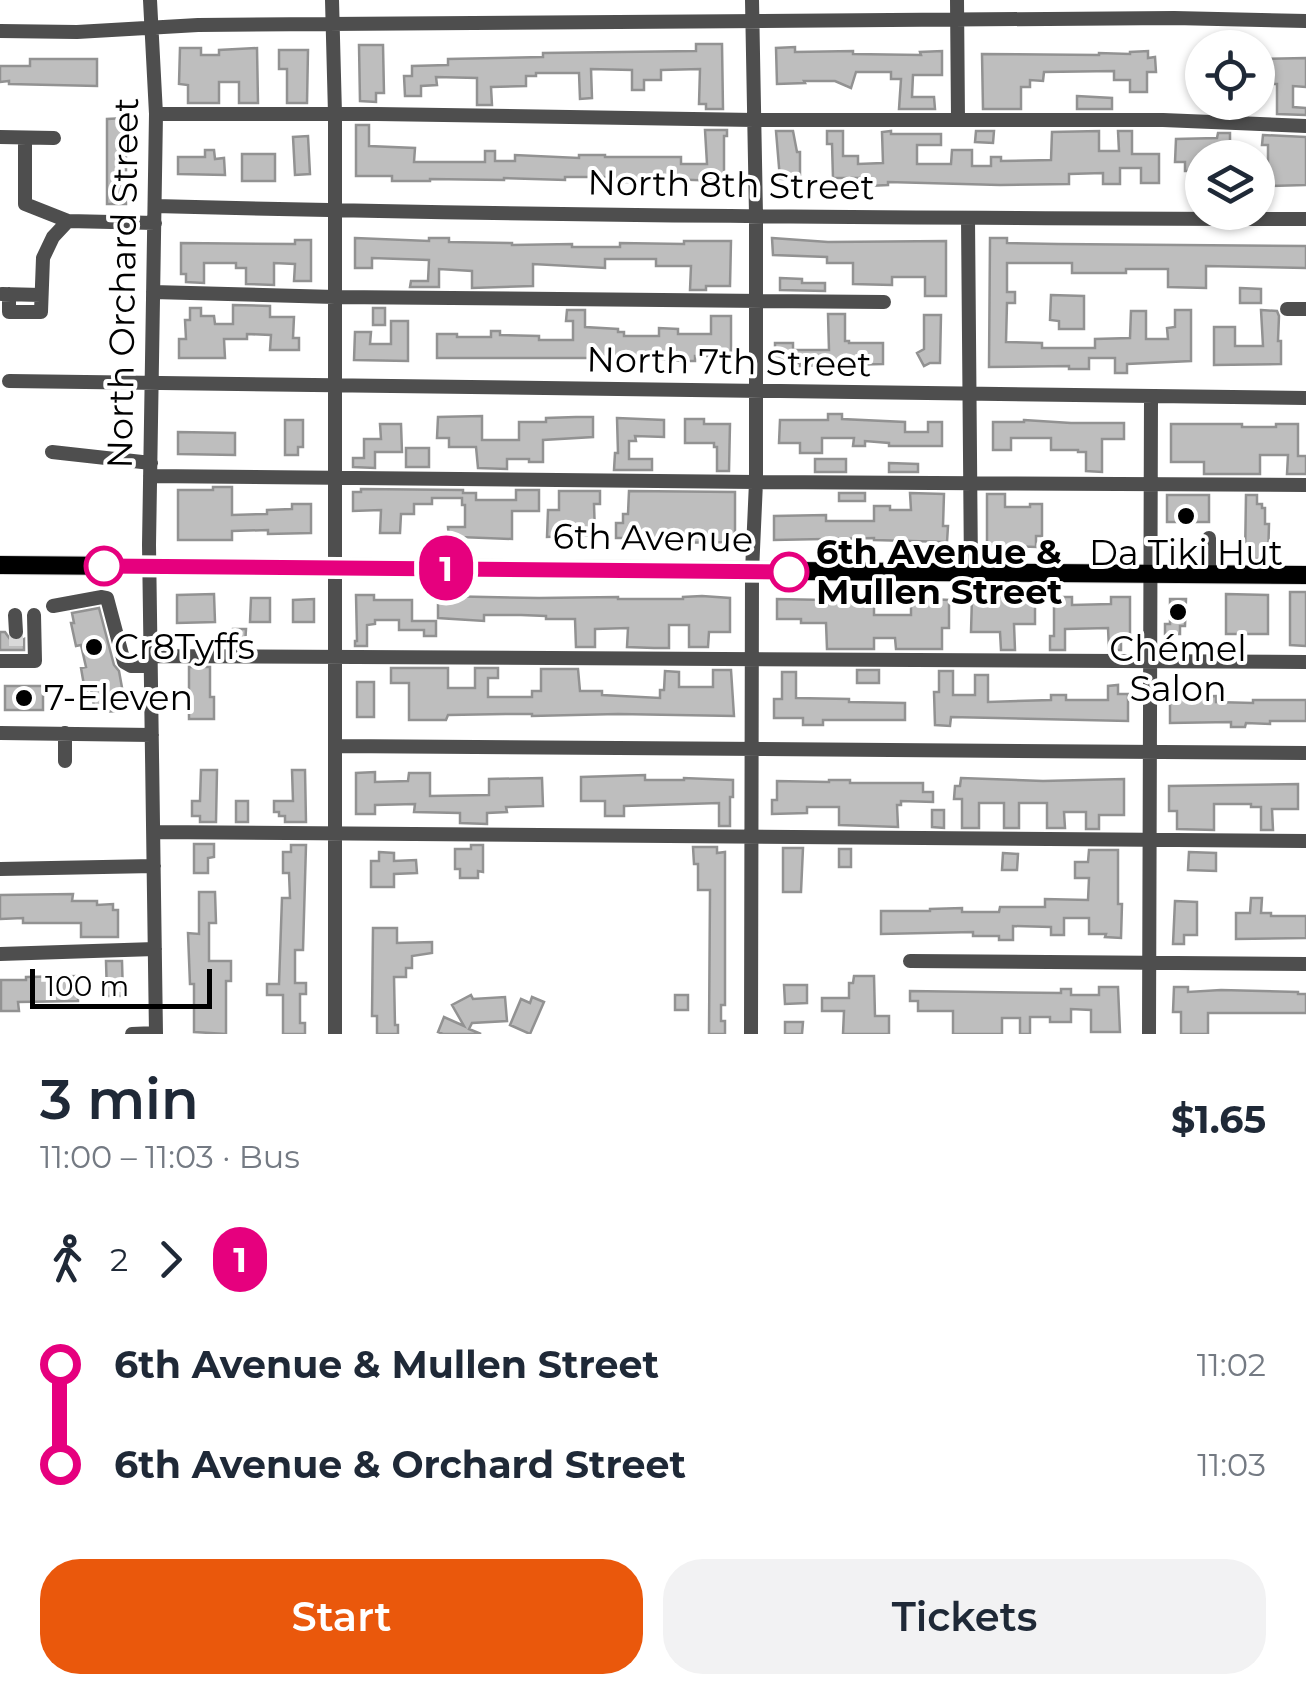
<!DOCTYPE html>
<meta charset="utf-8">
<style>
:root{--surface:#fff;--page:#f2f2f3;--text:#1f2937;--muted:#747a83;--accent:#ea580c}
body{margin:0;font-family:Montserrat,sans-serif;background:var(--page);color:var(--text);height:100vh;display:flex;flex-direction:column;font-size:38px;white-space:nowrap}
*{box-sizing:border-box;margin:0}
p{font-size:32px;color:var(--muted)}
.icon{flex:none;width:55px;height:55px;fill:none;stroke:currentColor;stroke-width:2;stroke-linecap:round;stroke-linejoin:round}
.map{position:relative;height:1034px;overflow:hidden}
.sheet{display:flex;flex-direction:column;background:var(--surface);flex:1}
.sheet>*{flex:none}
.badge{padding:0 20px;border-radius:32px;font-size:35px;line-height:65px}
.fabs{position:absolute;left:1185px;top:30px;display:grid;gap:20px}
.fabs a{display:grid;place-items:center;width:90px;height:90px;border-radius:50%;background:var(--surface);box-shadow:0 2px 8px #0004;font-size:50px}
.scale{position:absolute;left:30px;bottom:25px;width:182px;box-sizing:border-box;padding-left:10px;border:5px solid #000;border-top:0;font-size:28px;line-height:35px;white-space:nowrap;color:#000;-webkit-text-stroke:8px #fff;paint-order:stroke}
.map>.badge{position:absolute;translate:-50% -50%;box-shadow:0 0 0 5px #fff}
.legs{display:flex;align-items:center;gap:15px;height:110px;padding:0 40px;font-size:32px}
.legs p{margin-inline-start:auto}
.headline{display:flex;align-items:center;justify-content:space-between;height:170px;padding:0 40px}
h1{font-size:55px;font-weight:600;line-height:75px}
.primary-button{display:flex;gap:20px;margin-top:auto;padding:20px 40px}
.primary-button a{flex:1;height:115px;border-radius:40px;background:var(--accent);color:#fff;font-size:40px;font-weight:600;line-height:115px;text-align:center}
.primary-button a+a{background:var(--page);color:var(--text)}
ul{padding:0 40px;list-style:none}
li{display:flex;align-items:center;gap:35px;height:100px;font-size:38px}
li i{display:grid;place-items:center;width:15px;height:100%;margin:0 12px;background:currentColor}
li i::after{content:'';width:25px;height:25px;margin:-12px;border:8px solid;border-radius:50%;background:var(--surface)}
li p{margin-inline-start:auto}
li:first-child i{background:linear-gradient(#0000 50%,currentColor 0)}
li:last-child i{background:linear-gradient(currentColor 50%,#0000 0)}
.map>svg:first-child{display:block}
.building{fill:#bebebe;stroke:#929292;stroke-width:2.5}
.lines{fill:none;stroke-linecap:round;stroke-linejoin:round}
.minor-tunnel{stroke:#d9d9d9;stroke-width:14;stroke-dasharray:14 7;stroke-linecap:butt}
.major-casing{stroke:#dbdbdb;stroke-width:20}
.minor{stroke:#4e4e4e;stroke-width:14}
.major{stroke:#000;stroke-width:18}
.line-1-casing{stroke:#fff;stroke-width:22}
.line-1{stroke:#e6007e;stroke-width:15}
.poi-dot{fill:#000;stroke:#fff;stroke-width:4}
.stop-1-dot{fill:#fff;stroke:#e6007e;stroke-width:5}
.labels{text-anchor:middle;stroke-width:8;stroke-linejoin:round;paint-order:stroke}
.street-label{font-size:35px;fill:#000;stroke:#fff}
.stop-label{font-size:35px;font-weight:bold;fill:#000;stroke:#fff;text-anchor:start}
.poi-label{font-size:35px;fill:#000;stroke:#fff}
</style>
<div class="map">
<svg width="1306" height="1034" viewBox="0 0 1306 1034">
<rect width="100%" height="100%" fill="#fff"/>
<path class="building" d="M696 44H722L723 109H706V104H699L700 69 661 70V80H644V90H632V70L591 69 592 98 580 99 579 73H536V76H526V86L491 87 492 105H477V78L436 77 437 85 421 86V96H405L404 76H412V66L448 65V59L543 57V53L696 51Z
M359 45H383L384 93H376V102L360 101Z
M795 47V52L853 51V54L921 55 920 52 942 51V75H913L912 97H934L935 109H899L901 79H891V72H856L851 88 835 81H804L805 83 777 84 776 48Z
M180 48H201V55H219V50L257 48 258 103H239V82H219V103H188V85L179 84Z
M279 50H308L307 103H287V69H279Z
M1148 51V58L1155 57 1156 72H1147V92H1130V80H1114V71L1044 72 1043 81 1030 80V87H1021V109H983L982 54 1099 55V53L1130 54V52Z
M1306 58V87L1293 86V107L1306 108V115L1277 114V84H1264V59Z
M30 59H97V86L9 84V81L0 82V66H30Z
M1077 96 1112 98V109H1077Z
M126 118V204H107V119Z
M356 125H369V146L415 148 414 162H485V151H495V161H515V155L579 158V155H605V157H681V164H707L705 130H727V136H724V181L632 178V182H609V177H565V180L504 178V180L430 179V181H392V176H356Z
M776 131H793L797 152H800V179H780Z
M827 131H843V156H858V164L883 163 882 132 891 131V134H941V145H917V164H951L952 150H972V166H991V157H1001V161L1051 160 1052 132 1099 131V151H1119L1118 131H1132V154H1159V183H1141V168H1120V184H1103V173L1069 174V184L1000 185 888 182V185L868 186V178H833L832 144H827Z
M976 131H994L993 143 975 142Z
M1218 133H1230V148H1215V158H1202V171H1185V162H1175L1176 139 1217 138Z
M1263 135 1306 137V185L1268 186V145H1262Z
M308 136 310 174 295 175 293 137Z
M205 150H214L215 159 224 158 225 175 178 174V157H205Z
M242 154H275V181H242Z
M355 238 429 241V238H449V242L512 243V245L572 244V247H620V243L684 244V241H731L730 286H706V290H690L691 266H656V259H605V268L533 264V286L472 288V271L439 269V287H410L411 281H428L429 260 372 258V268H355Z
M772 238 828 242 946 241V296H925V277H892V285L853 284V263H827V257L773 255Z
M990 238H1007V243L1058 244 1306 246V268L1206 266V288L1168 287V269H1126V273H1072V263H1007V292H1015V303H1007L1006 342 1042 343V348H1095V339L1130 338 1131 311H1146V339H1168L1167 328 1175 327V310H1191V361L1127 364V373H1115V358H1089V369H1069V366L989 367Z
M295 240H311V281H294L295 264 274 263V285L246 284V268H236V263H204V283L186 282V274H181V243L295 244Z
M780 278 802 279V283H825V291L780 290Z
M1240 288 1261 289V303H1240Z
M1051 295 1084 296V329H1059V321L1050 320Z
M233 305 270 306V317H294L293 338H299V350H270L271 335 247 334V339H224L225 358H179V339H186L185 320H190V308H201V316H214L215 324H233Z
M373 308H385V325H373Z
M567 310H585V327L618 329V332H624V336H659V328L678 329V334H711V316H731V356H695V361H685L594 355V358H437V334H457V337H491V331H500V335L539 336V340H573V321H566Z
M1261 310 1277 311 1279 316 1278 341H1281V364L1214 365V327H1235V346H1263Z
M828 314H845V341H849V343H883V364L800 366V363H775V343H793V350H829Z
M924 315H941L940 363H930L924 366 917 353 924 349Z
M391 321H408V361L354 360 355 332H371L370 344H391Z
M828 414H842V419L905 422V432H928V422H942V446H889V443L865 441V446H853L854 438H822V453H800V443H779L780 420H828Z
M482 416V440H519V422H546V418L576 417H593V437L543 440V462H529V459H507V469L478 468 476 447H449V438H437L438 417Z
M617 418 664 420V437L635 436 636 441H629V459H652V470H614L615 453H618Z
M685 419H704V424H730L729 471H717V447H714V443H685Z
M285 420H303V447H298V455H285Z
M1024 420 1071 423H1124V439H1102V472L1086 471V452H1078V450H1051V438H1011V450H993V422H1024Z
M380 424H401L402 452H375V468L353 467V458H364V439H381Z
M1171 424H1242V427H1276V424H1298V456H1306V474H1287L1288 455H1260V474H1204V462H1171Z
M178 432 235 433V455L178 454Z
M406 448H429V467H406Z
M815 459H846V472H815Z
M889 463 918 464V472H889Z
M213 487H232V515L267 514V510L292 509V504H311V533L268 534V530L232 531V540H178V490H213Z
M361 489 463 490V493H476V500H516V490H539V511H512V539L460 537V540H449L448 527H465V505H462V498H432V504H414V514H401L400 533H380L381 510 353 511V492H361Z
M559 491H600V504H594L595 535 547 537 548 510H559Z
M629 491 735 492V542L663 543V540H641V538H616V523H623V514H628Z
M839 493H865V501H839Z
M910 493 944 494 943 526H948L947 542 874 540V538L774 540V516L826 515V521H874V506H890V510H911Z
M987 494H1005V507H1030V504H1042V536H1036V547L987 545Z
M1167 495H1209V522H1167Z
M1246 495H1257V504H1262V508H1265V524H1269L1268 559H1245Z
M1290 592H1306V646L1290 645Z
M214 594 215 622 177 623V595Z
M1226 594 1268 595V634H1226Z
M356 595H374V600H412V621H436V636H424V630H399V620H375V624L367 625V646H355V641H357Z
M438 596 539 598 618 597V599H683V597L702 596 730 598V632H709L708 647H689V625H669V648H654L627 647 628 628 595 629V647H576L575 619H546V616L521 615H484V621L438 618Z
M972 597 1035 598V624H1014L1015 650H1001L1000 632H971Z
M1054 597H1072V605L1111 604V597H1130V639H1121V650H1109L1108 628 1065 629V650H1050V636H1054Z
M251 598H270V622H250Z
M853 598H874V615H911V598L949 600V628H942V649H896L895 638H874V649H827L826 623H801V619H777V599L826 600Z
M314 599V622H293V600Z
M1170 599H1186L1185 626H1180V634H1165V624H1170Z
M99 608 114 665 119 671 123 693 122 711 95 712 91 689 85 691 81 668 86 667 81 645 76 646 71 623H74L72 613Z
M233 629H246L245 645H232Z
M0 632H5L12 642H18L24 639V650H0Z
M189 667H210V697H214V719H189Z
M391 668H448V688H475V668H498V678H488V697H532V691H541V669H578L580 691H602V695L660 698V690H664L665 671 679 672V687H713V670H731L734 716 618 714 532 716V714H506L448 715 446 720H409V683H391Z
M857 670H879V683H857Z
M939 671H953V695H975V675H988V702L1051 700V695H1066V700H1108V686L1118 685V694H1128V721L951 717 950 726 935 725 934 692H939Z
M782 672H796V698L849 699V702L905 703V720H823V725H803V718H774V699H782Z
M357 682H374V717H357Z
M5 686H43V710H5Z
M1216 696V702L1253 703V700H1306V721H1270V724L1246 723 1245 727H1231V722L1170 723V697Z
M201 770H217L216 822H200V816H192V801H200Z
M292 770H305L306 822H285V816H279V812H274V801H293Z
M375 772V782L408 781 409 773H430V796L489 795V779L542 778 543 806 506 807 507 812 487 813V824L460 823V813L414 812 415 804 375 805V814H356V773Z
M645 775V780H684V778L733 780V797H730V826H719V803L624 806V816H605V801H581V777Z
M961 778 1043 781 1124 779V815H1099V829H1086V812H1064L1065 828H1047V803H1019V828H1004V803H979V828H962V799H954L955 786H960Z
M829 780H850V783H923V792H933V802L901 801V805H897L898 827 839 825V807H807V813L772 814V800H777V781L829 782Z
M1298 784V809H1272L1273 830H1261V807H1251V804H1214V830L1177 829V811H1169V786Z
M236 801H248V822H236Z
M932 810H944V828L932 827Z
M194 844H214V857L208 858V873H194Z
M291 845H306L303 950H295V983H306V994H300V1023H305V1034H283V995H267V984H279L282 898H290L289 873H283V852H291Z
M471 845H483V872L478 871V878H460V869H455V849H471Z
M693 847H717V853L725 852V1005H721V1021H725V1034H709L710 890H698V864H694Z
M783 848H803L801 892H783Z
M839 849H851V867H839Z
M1089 850H1118V904H1122L1121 938 1105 937 1106 934H1089V918H1064V935H1051V927L1013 926V940H999V936H973V932L881 934V911H930V909L962 908V912H999L1000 907H1045V899L1088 900 1089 878H1075V862H1088Z
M379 852 394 853V861L416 860 417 873 394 874V887H371V861H379Z
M1189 852 1216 853V871L1188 870Z
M1003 853 1018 854 1017 870H1002Z
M199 892H215L216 923H209V961H231V981H226V1034L194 1032V984H190L188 933 199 934Z
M73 894 72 901H97V905L113 904V910H118V937H81V923H23V918L0 919V895Z
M1251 898H1262L1261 913H1271V916H1306V938L1236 939V913H1250Z
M1175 901 1197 902V935H1184V944H1173Z
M373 928H397V943L432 942V953L412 956V968H406V977H394L395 1025H398V1034H377V1016H372Z
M106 961H122L123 996H107Z
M78 976V1001L18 1002 19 1011H1V980H26V977Z
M854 976H874L875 1016H889V1034H843L844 1011H822V998H849V983H853Z
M784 985H807V1003L785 1004Z
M1099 987H1118L1120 1032H1091V1010L1071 1009V1022H1050V1017H1030V1034H1020V1018H1002V1034H953V1011H918V1001H910V991L1061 993V989H1071V995H1099Z
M1174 987H1188V992L1221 990 1298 992V994H1306V1013H1208V1034H1181V1012H1173Z
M471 995 473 999 505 997 507 1021 472 1023 469 1029 481 1034H443L438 1032 444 1017 464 1026 452 1005Z
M675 995H688V1010H675Z
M532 997 544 1002 530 1034 510 1025 521 999 530 1003Z
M785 1022H803L802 1034H785Z"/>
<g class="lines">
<path class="minor-tunnel" d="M16 632V652"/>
<g class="major-casing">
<path id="major" d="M0 565 1306 575"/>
</g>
<path class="minor" d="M150 0 156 114 149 545 156 1034
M332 0 335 114V1034
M957 0 958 119
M0 31 77 32 198 25 1174 18 1306 21
M156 114H377L754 120H1163L1306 126
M0 137 54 138
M25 138V204L68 221 155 223
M155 206C538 216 922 218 1306 219
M968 218 971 573
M153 292 335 297 884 302
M2 294 41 295
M9 294V312H41L43 258 53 237 68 221
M1287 309H1306
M9 381 1306 398
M52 452 151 463
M150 476 756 482 1306 485
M1209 574V538
M53 606 102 597 107 598 124 662 131 666H150
M15 615 16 632
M151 656 1306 662
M0 661H35L34 615
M0 733 152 735
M65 733V761
M336 746 1306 753
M154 832 1306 841
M0 869 154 866
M0 954 155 949
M910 961 1306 964
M132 1034 156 1033
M751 1034 752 572 756 482V215L752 0
M1149 1034 1151 396"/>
<use href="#major" class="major"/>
</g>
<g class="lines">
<g class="line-1-casing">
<path id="line-1" d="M104 566 789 572"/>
</g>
<use href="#line-1" class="line-1"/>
</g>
<g class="poi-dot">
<circle cx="1186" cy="516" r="10"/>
<circle cx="1178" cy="612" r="10"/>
<circle cx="94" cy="647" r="10"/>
<circle cx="24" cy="698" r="10"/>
</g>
<g class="stop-1-dot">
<circle cx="104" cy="566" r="18"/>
<circle cx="789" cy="572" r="18"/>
</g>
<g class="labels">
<g class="street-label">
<text transform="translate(731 185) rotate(1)" y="12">North 8th Street</text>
<text transform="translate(123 283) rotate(-89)" y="12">North Orchard Street</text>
<text transform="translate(729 362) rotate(1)" y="12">North 7th Street</text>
<text transform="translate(653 538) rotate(1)" y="12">6th Avenue</text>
</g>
<g class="stop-label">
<text x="816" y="564">6th Avenue &amp;<tspan x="816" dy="40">Mullen Street</tspan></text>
</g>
<g class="poi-label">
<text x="1186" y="565">Da Tiki Hut</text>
<text x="114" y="659" text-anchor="start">Cr8Tyffs</text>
<text x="1178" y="661">Chémel<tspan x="1178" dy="40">Salon</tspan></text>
<text x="44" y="710" text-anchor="start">7-Eleven</text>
</g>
</g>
</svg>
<div class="fabs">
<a><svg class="icon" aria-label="locate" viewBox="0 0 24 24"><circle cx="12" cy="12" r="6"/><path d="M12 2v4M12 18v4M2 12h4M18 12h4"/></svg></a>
<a><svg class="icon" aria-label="layers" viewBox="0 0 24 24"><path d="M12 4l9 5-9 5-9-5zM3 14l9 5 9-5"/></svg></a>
</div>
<div class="scale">100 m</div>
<b class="badge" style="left:446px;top:568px;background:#e6007e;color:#fff">1</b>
</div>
<section class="sheet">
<div class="headline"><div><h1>3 min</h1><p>11:00 – 11:03 · Bus</p></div><b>$1.65</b></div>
<div class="legs"><svg class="icon" aria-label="walk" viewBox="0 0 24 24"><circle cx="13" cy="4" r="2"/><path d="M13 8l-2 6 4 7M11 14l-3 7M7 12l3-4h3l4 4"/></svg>2<svg class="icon" aria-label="forward" viewBox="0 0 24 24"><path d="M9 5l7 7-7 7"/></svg><b class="badge" style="background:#e6007e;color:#fff">1</b></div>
<ul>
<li><i style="color:#e6007e"></i><b>6th Avenue &amp; Mullen Street</b><p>11:02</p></li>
<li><i style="color:#e6007e"></i><b>6th Avenue &amp; Orchard Street</b><p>11:03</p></li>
</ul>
<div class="primary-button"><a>Start</a><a>Tickets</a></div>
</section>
